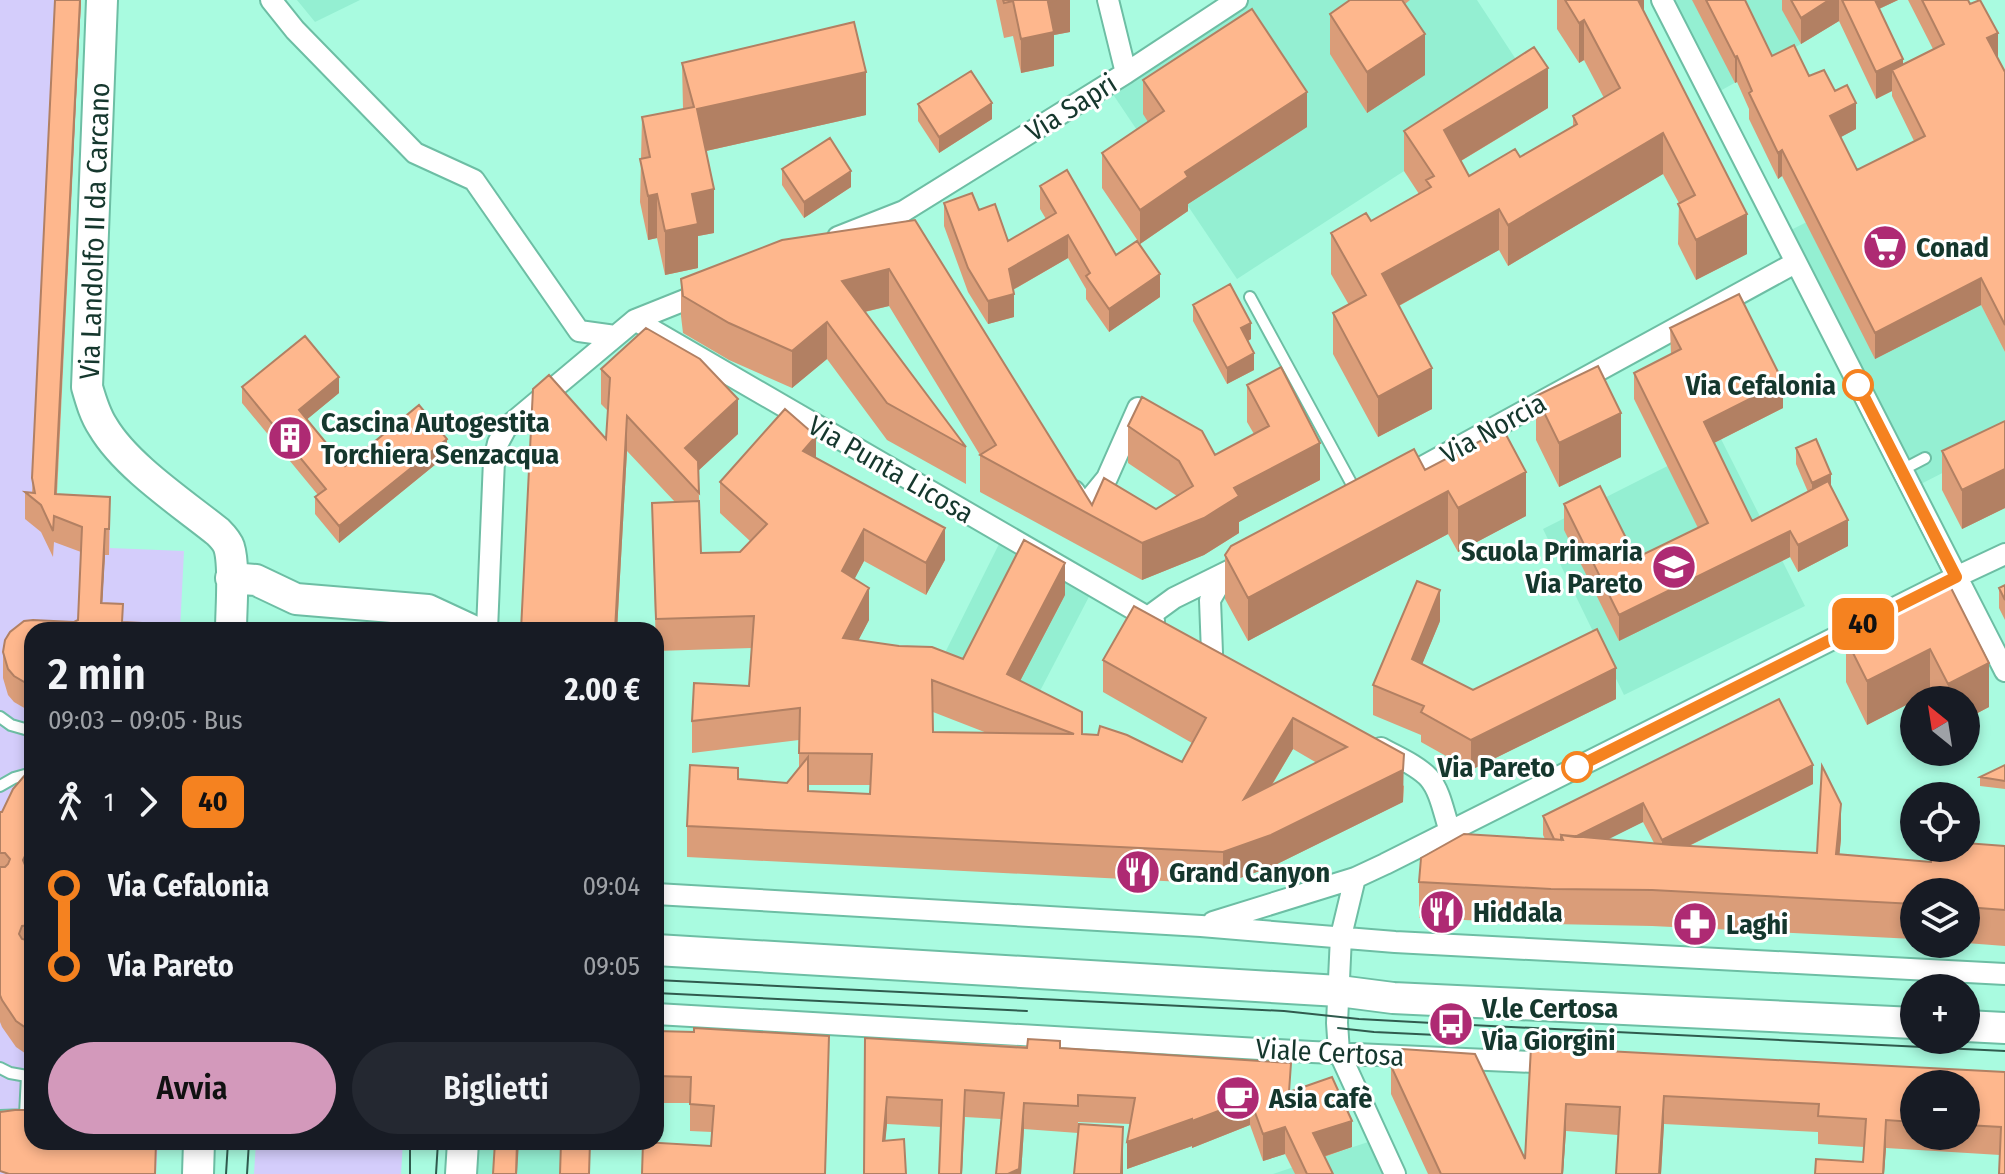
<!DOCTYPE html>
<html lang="it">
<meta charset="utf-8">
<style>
:root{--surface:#171b24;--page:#242831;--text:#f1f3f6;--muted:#9ea1a6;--accent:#d399bb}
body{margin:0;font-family:"Fira Sans Condensed",sans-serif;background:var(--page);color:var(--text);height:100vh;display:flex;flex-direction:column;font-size:30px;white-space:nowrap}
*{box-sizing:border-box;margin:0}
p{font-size:26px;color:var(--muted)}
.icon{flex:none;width:44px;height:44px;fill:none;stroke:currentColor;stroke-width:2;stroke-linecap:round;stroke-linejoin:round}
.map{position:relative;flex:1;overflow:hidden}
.sheet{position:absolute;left:24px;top:622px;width:640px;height:528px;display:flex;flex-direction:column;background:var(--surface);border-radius:24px;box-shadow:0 4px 12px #0003}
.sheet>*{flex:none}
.badge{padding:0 16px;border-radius:12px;font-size:28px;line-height:52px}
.needle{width:52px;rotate:330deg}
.controls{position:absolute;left:1900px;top:686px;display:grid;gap:16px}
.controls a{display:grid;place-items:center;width:80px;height:80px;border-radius:50%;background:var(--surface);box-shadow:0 4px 12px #0003;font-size:40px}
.map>.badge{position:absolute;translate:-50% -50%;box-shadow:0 0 0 4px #fff}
.legs{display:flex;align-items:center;gap:12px;height:88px;padding:0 24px;font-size:26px}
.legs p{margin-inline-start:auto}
.summary{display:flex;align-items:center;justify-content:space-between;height:136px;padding:0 24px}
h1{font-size:44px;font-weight:600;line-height:60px}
.primary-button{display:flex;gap:16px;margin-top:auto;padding:16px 24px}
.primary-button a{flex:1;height:92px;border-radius:48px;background:var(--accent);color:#111;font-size:32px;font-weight:600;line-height:92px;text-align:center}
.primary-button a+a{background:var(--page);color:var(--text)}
ul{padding:0 24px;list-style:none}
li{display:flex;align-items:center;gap:28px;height:80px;font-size:30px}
li i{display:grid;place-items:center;width:12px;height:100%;margin:0 10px;background:currentColor}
li i::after{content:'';width:20px;height:20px;margin:-10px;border:6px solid;border-radius:50%;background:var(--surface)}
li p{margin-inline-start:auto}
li:first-child i{background:linear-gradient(#0000 50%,currentColor 0)}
li:last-child i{background:linear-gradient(currentColor 50%,#0000 0)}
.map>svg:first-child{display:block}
.built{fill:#94efd2}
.green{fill:#d4cdfb}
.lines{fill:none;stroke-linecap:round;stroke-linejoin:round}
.lane-casing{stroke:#6dbea4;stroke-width:14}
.street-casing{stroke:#6dbea4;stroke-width:24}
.secondary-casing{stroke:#6dbea4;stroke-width:34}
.lane{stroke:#fff;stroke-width:10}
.street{stroke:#fff;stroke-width:20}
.secondary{stroke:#fff;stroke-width:30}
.tram{stroke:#305b4e;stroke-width:2}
.wall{fill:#da9d79;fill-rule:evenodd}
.shaded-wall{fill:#b28063}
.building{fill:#feb78d;stroke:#b28063;stroke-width:2;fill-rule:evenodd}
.line-1-casing{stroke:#fff;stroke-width:18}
.line-1{stroke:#f58220;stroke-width:12}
.stop-1-dot{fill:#fff;stroke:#f58220;stroke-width:4}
.labels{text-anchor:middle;stroke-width:6;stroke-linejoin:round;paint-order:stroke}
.street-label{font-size:28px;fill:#15372d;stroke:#fff}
.poi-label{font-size:28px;font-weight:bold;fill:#15372d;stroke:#fff;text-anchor:start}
.stop-label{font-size:28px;font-weight:bold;fill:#15372d;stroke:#fff;text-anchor:end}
</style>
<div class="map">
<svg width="2005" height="1174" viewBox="0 0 2005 1174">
<rect width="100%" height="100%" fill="#a9fbe0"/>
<path class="built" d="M297 0H360L315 22Z
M1242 0H1477L1534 87 1237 279 1108 87Z
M1672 0H1898L1875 11 1870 5 1835 23 1765 66 1720 91Z
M1912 169 2005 352V441L1915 487 1783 234Z
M1721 439 1805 606 1624 695 1543 529Z
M1002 538 1093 589 1027 716 932 679Z
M1374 1140 1391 1174H1273Z
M466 1142H590V1174H464Z"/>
<path class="green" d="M0 0H81L56 504 80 522 110 523V548L184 551 180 630H32V947H29L28 992 32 1021V1142H158L156 1174H0Z
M256 1142H403L401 1174H254Z"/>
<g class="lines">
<g class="lane-casing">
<path id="lane" d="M1250 297 1356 492
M1902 470 1925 458
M0 717 11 725 32 731
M0 786 14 778 32 773
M0 1068 10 1073 27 1076 25 1115 0 1116"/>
</g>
<g class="street-casing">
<path id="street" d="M271 0 295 30 415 153 474 180 579 331 615 336
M1108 0 1126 73
M1662 0 2005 671
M838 237 904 211 1126 73 1237 0
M635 320 1154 621
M1402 478 1795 263
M1074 491 1084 506 1107 478 1138 408
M1148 617 1174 598 1247 562
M487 630 494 460 498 443 506 428 635 320 705 292
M1212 653 1210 600 1225 574
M1381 748C1397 757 1417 765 1429 778 1441 792 1444 815 1450 831
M1355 878 1341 936 1337 1023 1339 1052 1395 1174
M656 894 1201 926 1395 942 2005 974
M1213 922 1355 878 1385 864 1956 577 2005 554
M656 1014 1312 1052 1555 1063"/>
</g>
<g class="secondary-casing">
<path id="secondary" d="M102 0 87 387C91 401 95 415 103 427 126 466 182 503 218 532 222 536 227 541 229 547 235 566 231 609 231 630
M231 578 256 580 296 599 428 610 471 630
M656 950 1339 991 1393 998 1914 1023
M1966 1026 2005 1028
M198 1174 199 1142
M461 1174 463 1142"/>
</g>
<use href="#lane" class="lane"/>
<use href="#street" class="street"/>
<use href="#secondary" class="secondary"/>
<path class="tram" d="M656 980 1284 1011 1359 1019 1451 1024 2005 1051
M656 993 1027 1011
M1338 1028 1374 1032 1458 1036
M226 1174 228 1142
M247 1174 249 1142
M410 1174V1142
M436 1174 438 1142"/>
</g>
<path class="wall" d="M55 0H81L57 494 110 497 109 555H105L102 603 123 604V622L182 625V630H32V709H26L14 702 8 695 3 678V652L5 640 10 632 24 621 33 620 74 622 78 620 81 552 54 542 53 557 41 532 25 519V492L32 493Z
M996 0H1070V32L1054 35V66L1021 73 1013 36 1004 38Z
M1350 0H1410L1405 4 1425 75 1367 113 1330 54V14Z
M1557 0H1644V13L1747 254 1696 280 1678 244 1679 203 1663 174 1508 266 1499 250 1399 306 1432 409 1378 437 1333 354V313L1349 305 1331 274V233L1371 221 1419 194 1404 171V131L1548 108 1461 161 1469 176 1520 157 1573 126V116L1604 98 1584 60 1579 63 1557 29Z
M1692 0H1745L1772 56 1835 91 1856 129 1840 137 1857 170 1914 141 1892 96V91L1876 99 1839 21 1801 44 1782 10V0H1898L1879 9 1903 64 1933 49 1908 0H1968L2005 72V352L1981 305 1875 359 1782 176 1778 179 1749 119V109L1737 82 1735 83Z
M682 63 866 115 706 151 714 233 698 236V268L665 275 657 238 648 240 640 202 642 117 683 109Z
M1143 80 1307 127 1188 204V211L1140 244 1102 188V153L1148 122 1143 114Z
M918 104 992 119 939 153 918 121Z
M782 169 851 187 804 218 782 185Z
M1040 186 1116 255 1160 297 1109 332 1086 299V289L1068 258 1013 290 1014 317 988 324 968 292 944 226V203L979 210 1008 241 1046 219 1040 209Z
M915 220 1092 505 1156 509 1177 496 1128 463V426L1215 455 1254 434 1247 422V385L1320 480 1239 522V533L1204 555 1142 580 980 492V455L889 306 865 312 966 447V484L887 440 827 359 792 388 729 360 683 333 681 316V279Z
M1193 305 1251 339 1248 341 1254 370 1227 384 1193 321Z
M1670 328 1783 408 1714 443 1752 521 1808 492 1796 464V448L1831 487 1848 546 1798 572 1790 557 1619 641 1564 530V504L1636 558 1698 528 1634 399V373L1671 355Z
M601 369 738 434 698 471 701 553 740 552 750 541 720 513V482L816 458 945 560 926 595 864 561 854 579 869 620 858 640 963 659 1065 595 1020 681 1082 734 1182 762 1192 743 1103 692V660L1134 606 1404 786 1403 802 1271 867 1223 884 687 857V826L738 779 787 783 799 768V740L692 753V721L749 686 752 648 656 651 652 503 675 502 627 451 617 630H521L606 439 608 411 601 404ZM933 712 987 733 933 732ZM1293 749 1317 763 1272 785ZM808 785H870V794L808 791Z
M242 387 339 393 307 419 345 466 447 455 339 543 315 514V497L318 495 242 403Z
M1536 396 1621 457 1559 487 1536 440Z
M2005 421V508L1962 529 1942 490V451Z
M1425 470 1526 516 1458 552 1448 534 1248 641 1225 599V555Z
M2005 585V620L1999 608V588Z
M1950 586 1989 707 1966 719V700H1934L1930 693 1914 700V701L1867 725 1846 682V639Z
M1440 621 1422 664 1473 690 1616 699 1471 770 1421 742V735L1373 715V685Z
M1779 699 1813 784 1689 846 1817 853 1841 839 1839 855 1931 862 2005 846V946L1966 943V892H1914V939L1652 926 1551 924 1419 918V882L1545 839 1543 835V816ZM1643 822 1654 843 1607 839Z
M2005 765V789L1980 786V777Z
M32 771V948L30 951 29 989 32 995V1058L16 1047 2 1027 0 1022V812H2Z
M656 1031 829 1063 711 1146 712 1132 690 1131V1103H656Z
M865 1038 1060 1048 1291 1091 1352 1147 1324 1157 1333 1174H1295L1285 1154 1263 1161 1250 1125 1192 1148V1146L1127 1169 1130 1124 1078 1122V1133L1024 1129 1021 1174H996L1001 1119 965 1117 962 1174H939L941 1127 887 1124 885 1140 864 1174Z
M1531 1047 2005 1072 2000 1155 1886 1148 1884 1174H1815L1863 1162 1864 1147 1818 1144V1132L1664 1124 1661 1174H1616L1618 1135 1566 1131 1563 1174H1428L1391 1094V1066L1525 1159ZM1914 1084H1966V1136H1914Z"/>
<path class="shaded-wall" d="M80 0H81L55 520V494Z
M1056 0H1070V32L1054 35V66L1021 73V39L1048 2Z
M1633 0H1644V26Z
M1829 0H1839V21L1801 44V18Z
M1868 0H1898L1868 14Z
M1584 20V60L1579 63V23Z
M1998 33V60L1987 38Z
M1425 34V75L1367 113V72Z
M1737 56V82L1735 83V57Z
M1903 59V85L1892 70V91L1876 99V72Z
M1548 68V108L1444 171V130Z
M866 72V115L697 153V109Z
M1307 92V127L1188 204V211L1140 244V210L1185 172Z
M992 103V119L939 153V137Z
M1856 103V129L1830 143V116Z
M1663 133V174L1508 266V225Z
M1782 150V176L1778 179V153Z
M851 171V187L804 218V202Z
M714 189V233L698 236V268L665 275V231L692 194Z
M657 194V238L648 240V196Z
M1499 209V250L1382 315V274Z
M1747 214V254L1696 280V240Z
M1068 235V258L1009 292V269Z
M889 269V306L842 317V281Z
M1160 274V297L1109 332V309Z
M1981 278V305L1875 359V333Z
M1014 294V317L988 324V301Z
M827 322V359L792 388V351Z
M1251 323V339L1241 345V328Z
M1254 353V370L1227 384V368Z
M1432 368V409L1378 437V397Z
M339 377V393L299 426V410Z
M1783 382V408L1704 448V422Z
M738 399V434L687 481 685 448Z
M1621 413V457L1559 487V443Z
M627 416V451L617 630H615Z
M816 436V468L803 451Z
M447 439V455L339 543V526Z
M1320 443V480L1239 522V533L1204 555 1142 580V543L1234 488Z
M2005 469V508L1962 529V490Z
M1526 472V516L1458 552V508Z
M1831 474V491L1812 499V483Z
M1448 491V534L1248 641V598Z
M1848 520V546L1798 572V545Z
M945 528V560L926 595V563Z
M105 529V555L101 629V603Z
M864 529V561L842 603V571Z
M1790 531V557L1619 641V615Z
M1065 563V595L1007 706V674Z
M869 588V620L843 670V638Z
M1440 590V621L1412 689V659Z
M1930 649V693L1914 700V701L1867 725V681Z
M1989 663V707L1966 719V700H1948V684Z
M1616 668V699L1471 770V740Z
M1293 718V749L1244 831V799Z
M1404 754 1403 802 1271 867 1223 884V852Z
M1813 765V784L1662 859V840Z
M1643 803V822L1563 862V843Z
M1841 804V839L1836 890V854Z
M30 941V967L27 1012V986Z
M965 1090 962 1174H961Z
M1664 1096V1124L1661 1174H1659Z
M887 1097V1124L883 1167V1141Z
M1250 1099V1125L1192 1148V1146L1127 1169V1142Z
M1024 1103V1129L1021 1174H1008Z
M1566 1104V1131L1563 1174H1562Z
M1886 1120V1148L1884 1174H1883Z
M1352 1121V1147L1313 1160V1133Z
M1123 1127V1174H1121Z
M1285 1127V1154L1263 1161V1134Z
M517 1142H519L517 1174H516Z"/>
<path class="building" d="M55 0H80L55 494 110 497 109 529H105L101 603 123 604 122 622 182 625V630H32V683H26L14 676 8 669 3 652 5 640 10 632 24 621 33 620 74 622 78 620 82 527 54 516 53 531 41 505 25 492 35 493 32 478Z
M1003 0H1056L1048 2 1054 32 1021 39 1013 1 1004 3Z
M1350 0H1402L1425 34 1367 72 1330 14Z
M1565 0H1638L1747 214 1696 240 1678 204 1695 195 1663 133 1508 225 1499 209 1382 274 1432 368 1378 397 1333 313 1366 295 1331 233 1366 213 1371 221 1431 187 1426 180 1434 176 1404 131 1534 47 1548 68 1444 130 1469 176 1515 149 1520 157 1577 124 1573 116 1620 88 1584 20 1579 23Z
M1706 0H1745L1772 56 1794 45 1809 76 1824 70 1835 91 1847 85 1856 103 1830 116 1857 170 1925 136 1892 70 1944 44 1922 0H1968L1970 4 1980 0 1998 33 1987 38 2005 72V325L1981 278 1875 333 1782 150 1778 153 1749 93 1752 91 1737 56 1735 57Z
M1791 0H1829L1801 18Z
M1842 0H1875L1903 59 1876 72Z
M1252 9 1307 92 1185 172 1188 177 1140 210 1102 153 1164 111 1143 80Z
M854 22 866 72 697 109 714 189 692 194 698 224 665 231 657 194 648 196 640 159 650 157 642 117 694 107 682 63Z
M971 71 992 103 939 137 918 104Z
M830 138 851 171 804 202 782 169Z
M1067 170 1116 255 1137 241 1160 274 1109 309 1086 276 1090 273 1068 235 1009 269 1014 294 988 301 968 268 944 203 972 193 979 210 995 204 1008 241 1056 213 1040 186Z
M915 220 1092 505 1104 478 1156 509 1193 486 1179 461 1128 426 1142 397 1202 431 1215 455 1269 426 1247 385 1281 367 1320 443 1234 488 1239 496 1204 518 1142 543 980 455 996 445 889 269 842 281 966 447 887 403 827 322 792 351 729 323 683 296 681 279 782 240Z
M1230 284 1251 323 1241 328 1254 353 1227 368 1193 305Z
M1739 294 1783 382 1704 422 1752 521 1828 481 1848 520 1798 545 1790 531 1619 615 1564 504 1600 486 1636 558 1708 523 1634 373 1681 349 1670 328Z
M646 328 700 359 738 399 685 448 698 461 699 493 627 416 615 630H521L533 389 549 375 606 439 610 378 601 369Z
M305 336 339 377 299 410 345 466 419 405 447 439 339 526 315 497 326 489 242 387Z
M1598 366 1621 413 1559 443 1536 396Z
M785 409 816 436 803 451 945 528 926 563 864 529 842 571 869 588 843 638 899 646 932 647 963 659 1024 540 1065 563 1007 674 1082 712V734L1098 735 1100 726 1127 735 1182 762 1206 718 1103 660 1134 606 1404 754 1403 770 1271 835 1223 852 687 826 690 765 738 768V779L787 783 808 757V791L870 794 872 754 799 753 800 708 692 721 694 683 749 686 754 616 656 619 652 503 699 501 701 553 740 552 767 524 720 482ZM932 680 1074 734 933 732ZM1293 718 1347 747 1244 799Z
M2005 421V469L1962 490 1942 451Z
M1503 429 1526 472 1458 508 1448 491 1248 598 1225 555 1231 546 1414 449 1425 470Z
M1816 439 1831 474 1812 483 1796 448Z
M1417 581 1440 590 1412 659 1473 690 1597 629 1616 668 1471 740 1421 712 1424 706 1373 685Z
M2005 585V600L1999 588Z
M1950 586 1989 663 1948 684 1930 649 1867 681 1846 639Z
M1779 699 1813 765 1662 840 1643 803 1575 837 1561 835V840L1554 839 1543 816Z
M2005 765V781L1980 777Z
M1822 766 1841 804 1836 854 1931 862 1932 848H1966V843L2005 846V910L1966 907V892H1914V904L1652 890 1551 889 1419 882 1421 858 1464 834 1563 840 1561 835 1672 845 1817 853Z
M32 771V854H26L23 860 25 865 32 868V922L31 925 22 926 19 934 22 939 30 941 27 986 32 995V1032L16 1021 2 1000 0 995V867H5L8 864 10 859 5 853H0V812H2L13 789 25 775Z
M694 1028 829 1036 825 1174H642L643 1142 711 1146 714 1106 690 1104 691 1077 656 1076V1031L694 1032Z
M865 1038 1027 1048 1028 1039 1060 1041V1048L1291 1063 1289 1092 1332 1077 1352 1121 1313 1133 1333 1174H1307L1285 1127 1263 1134 1250 1099 1192 1121V1119L1127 1142 1135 1098 1078 1095V1106L1024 1103 1019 1169 1008 1174H996L1004 1093 965 1090 961 1174H939L942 1100 887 1097 883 1141 904 1139 906 1174H864Z
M1531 1047 2005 1072V1174H1999L2001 1127 1966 1125V1084H1914V1122L1886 1120 1883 1174H1815L1816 1159 1863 1162 1866 1119 1818 1116 1819 1104 1664 1096 1659 1174H1616L1620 1107 1566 1104 1562 1174H1441L1391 1066 1402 1049 1475 1054 1525 1159Z
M15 1110H32V1142H156L155 1174H9L0 1171V1112Z
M1079 1124 1123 1127 1121 1174H1074Z
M495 1142H517L516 1174H493Z
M561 1142H590L589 1174H560Z"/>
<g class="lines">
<g class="line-1-casing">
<path id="line-1" d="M1577 767 1956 577 1858 385"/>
</g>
<use href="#line-1" class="line-1"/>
</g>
<defs>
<g id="supermarket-disc" transform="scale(2.3)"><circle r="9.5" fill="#ae2a73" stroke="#fff"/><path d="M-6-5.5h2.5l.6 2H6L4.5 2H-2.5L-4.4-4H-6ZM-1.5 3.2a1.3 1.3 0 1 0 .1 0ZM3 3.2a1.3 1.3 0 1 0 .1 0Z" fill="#fff"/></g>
<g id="building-disc" transform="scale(2.3)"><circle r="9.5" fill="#ae2a73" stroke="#fff"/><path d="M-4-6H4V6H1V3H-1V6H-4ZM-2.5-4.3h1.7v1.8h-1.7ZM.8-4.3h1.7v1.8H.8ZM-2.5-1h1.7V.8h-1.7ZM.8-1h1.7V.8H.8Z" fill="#fff"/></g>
<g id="school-disc" transform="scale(2.3)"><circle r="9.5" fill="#ae2a73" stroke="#fff"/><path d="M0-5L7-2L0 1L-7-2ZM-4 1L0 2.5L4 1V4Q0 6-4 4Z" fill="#fff"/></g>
<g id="restaurant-disc" transform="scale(2.3)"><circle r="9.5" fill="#ae2a73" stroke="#fff"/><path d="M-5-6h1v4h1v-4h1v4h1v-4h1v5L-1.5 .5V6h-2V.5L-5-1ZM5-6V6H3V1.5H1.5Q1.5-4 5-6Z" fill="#fff"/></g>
<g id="pharmacy-disc" transform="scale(2.3)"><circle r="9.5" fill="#ae2a73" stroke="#fff"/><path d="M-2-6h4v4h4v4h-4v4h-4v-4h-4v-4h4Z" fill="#fff"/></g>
<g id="bus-disc" transform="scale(2.3)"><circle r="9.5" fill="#ae2a73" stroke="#fff"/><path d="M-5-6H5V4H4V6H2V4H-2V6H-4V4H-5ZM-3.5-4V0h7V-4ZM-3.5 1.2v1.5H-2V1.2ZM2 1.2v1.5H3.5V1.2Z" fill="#fff"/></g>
<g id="cafe-disc" transform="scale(2.3)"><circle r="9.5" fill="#ae2a73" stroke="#fff"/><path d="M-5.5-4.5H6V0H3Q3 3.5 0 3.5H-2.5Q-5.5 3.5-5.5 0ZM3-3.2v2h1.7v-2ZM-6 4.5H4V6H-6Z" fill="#fff"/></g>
</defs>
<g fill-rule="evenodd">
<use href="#supermarket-disc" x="1885" y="247"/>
<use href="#building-disc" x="290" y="438"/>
<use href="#school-disc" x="1674" y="567"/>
<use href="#restaurant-disc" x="1138" y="872"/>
<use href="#restaurant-disc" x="1442" y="912"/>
<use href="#pharmacy-disc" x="1695" y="924"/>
<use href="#bus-disc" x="1451" y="1024"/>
<use href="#cafe-disc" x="1238" y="1098"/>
</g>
<g class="stop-1-dot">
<circle cx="1858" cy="385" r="14"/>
<circle cx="1577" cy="767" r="14"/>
</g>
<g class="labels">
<g class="street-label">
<text transform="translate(1071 107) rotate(-32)" y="10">Via Sapri</text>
<text transform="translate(94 231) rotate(-88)" y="10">Via Landolfo II da Carcano</text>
<text transform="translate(1493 428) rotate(-29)" y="10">Via Norcia</text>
<text transform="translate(891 469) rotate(30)" y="10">Via Punta Licosa</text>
<text transform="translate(1330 1052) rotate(3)" y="10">Viale Certosa</text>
</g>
<g class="poi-label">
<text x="1916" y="257">Conad</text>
<text x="321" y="432">Cascina Autogestita<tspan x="321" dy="32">Torchiera Senzacqua</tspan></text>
<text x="1643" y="561" text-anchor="end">Scuola Primaria<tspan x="1643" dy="32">Via Pareto</tspan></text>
<text x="1169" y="882">Grand Canyon</text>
<text x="1473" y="922">Hiddala</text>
<text x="1726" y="934">Laghi</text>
<text x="1482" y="1018">V.le Certosa<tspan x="1482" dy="32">Via Giorgini</tspan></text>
<text x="1269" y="1108">Asia cafè</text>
</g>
<g class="stop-label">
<text x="1836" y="395">Via Cefalonia</text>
<text x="1555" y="777">Via Pareto</text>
</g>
</g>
</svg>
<div class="controls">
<a><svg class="needle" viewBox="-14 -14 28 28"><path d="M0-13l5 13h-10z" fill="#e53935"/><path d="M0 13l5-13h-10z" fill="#9ea1a6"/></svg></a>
<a><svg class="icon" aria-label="locate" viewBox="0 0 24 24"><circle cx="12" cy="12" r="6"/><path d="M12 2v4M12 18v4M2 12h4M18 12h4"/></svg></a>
<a><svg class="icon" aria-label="layers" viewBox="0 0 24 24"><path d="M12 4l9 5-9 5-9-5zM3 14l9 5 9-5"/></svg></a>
<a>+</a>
<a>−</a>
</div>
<b class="badge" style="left:1863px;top:624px;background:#f58220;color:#111">40</b>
<section class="sheet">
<div class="summary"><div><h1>2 min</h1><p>09:03 – 09:05 · Bus</p></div><b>2.00 €</b></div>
<div class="legs"><svg class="icon" aria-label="walk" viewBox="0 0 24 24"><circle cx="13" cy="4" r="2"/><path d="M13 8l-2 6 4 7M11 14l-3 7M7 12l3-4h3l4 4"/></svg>1<svg class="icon" aria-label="forward" viewBox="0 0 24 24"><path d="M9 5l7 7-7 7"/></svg><b class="badge" style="background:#f58220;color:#111">40</b></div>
<ul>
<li><i style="color:#f58220"></i><b>Via Cefalonia</b><p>09:04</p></li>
<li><i style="color:#f58220"></i><b>Via Pareto</b><p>09:05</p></li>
</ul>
<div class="primary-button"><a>Avvia</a><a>Biglietti</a></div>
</section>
</div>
